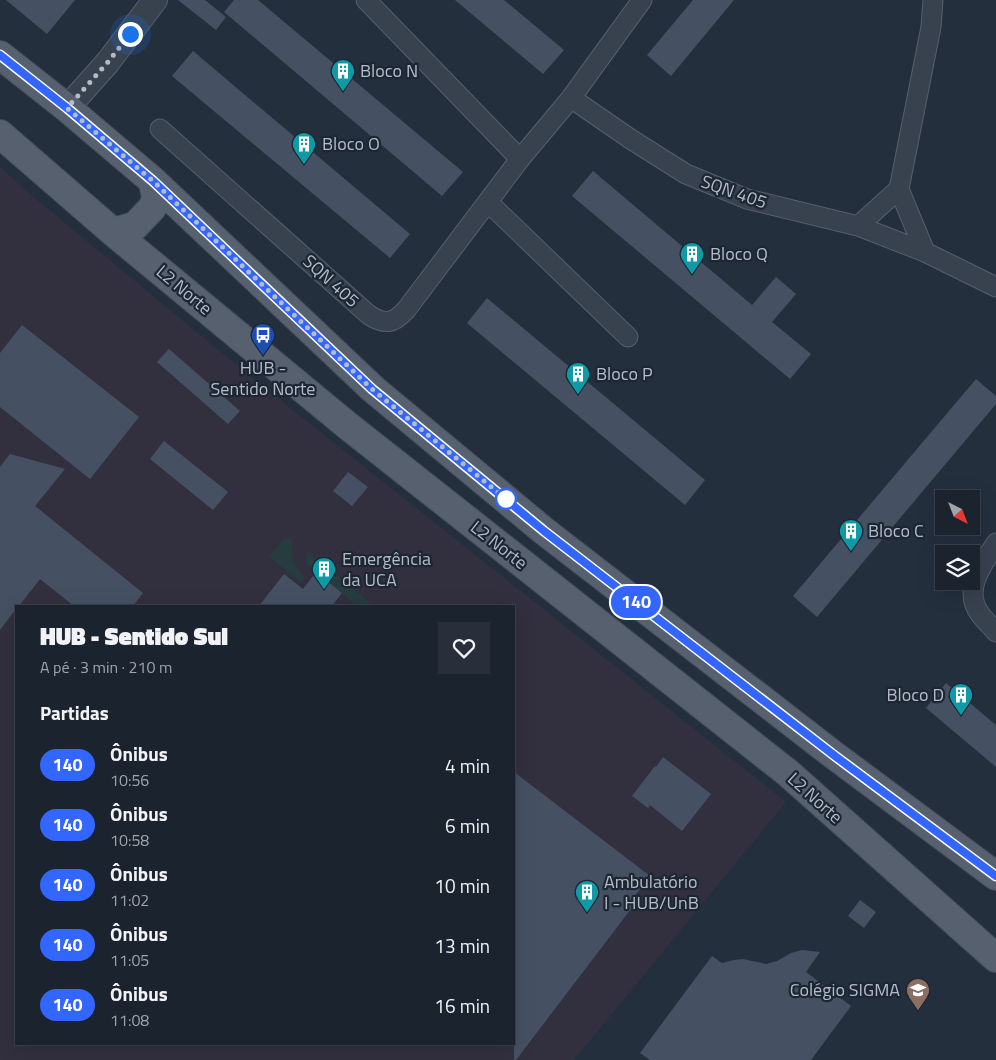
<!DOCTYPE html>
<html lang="pt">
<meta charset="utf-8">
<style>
:root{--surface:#1b232e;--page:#282f3a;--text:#f1f3f6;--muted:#a0a4aa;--line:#39404a}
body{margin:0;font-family:"Titillium Web",sans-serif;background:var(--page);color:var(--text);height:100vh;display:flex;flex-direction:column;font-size:19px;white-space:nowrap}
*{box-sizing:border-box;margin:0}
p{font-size:16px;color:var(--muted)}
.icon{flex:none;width:28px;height:28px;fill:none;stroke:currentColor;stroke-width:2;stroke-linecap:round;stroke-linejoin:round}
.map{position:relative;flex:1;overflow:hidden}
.sheet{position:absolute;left:15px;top:605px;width:500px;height:440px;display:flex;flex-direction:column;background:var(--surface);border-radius:0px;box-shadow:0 5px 20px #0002,0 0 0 1px var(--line)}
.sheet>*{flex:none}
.badge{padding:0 10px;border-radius:16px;font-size:18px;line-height:32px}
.needle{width:32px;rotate:138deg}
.buttons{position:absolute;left:935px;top:490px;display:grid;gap:10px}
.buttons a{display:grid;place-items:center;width:45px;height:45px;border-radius:0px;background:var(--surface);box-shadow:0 5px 20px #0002,0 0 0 1px var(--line);font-size:25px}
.you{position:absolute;width:25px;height:25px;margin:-12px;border:4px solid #fff;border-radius:50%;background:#1a73e8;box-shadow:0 0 0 8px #1a73e833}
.map>.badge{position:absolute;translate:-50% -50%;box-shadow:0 0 0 2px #fff}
h2{padding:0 25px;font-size:19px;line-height:45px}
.round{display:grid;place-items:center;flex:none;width:52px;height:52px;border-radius:0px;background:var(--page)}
.head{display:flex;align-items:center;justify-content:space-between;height:85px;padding:0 25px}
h1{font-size:24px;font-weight:800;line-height:38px}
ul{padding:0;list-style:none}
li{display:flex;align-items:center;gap:15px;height:60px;padding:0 25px}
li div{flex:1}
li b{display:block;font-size:19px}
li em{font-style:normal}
li .badge{min-width:55px;font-weight:700;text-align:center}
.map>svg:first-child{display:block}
.medical{fill:#32303f;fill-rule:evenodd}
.green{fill:#263c3f}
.building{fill:#455162}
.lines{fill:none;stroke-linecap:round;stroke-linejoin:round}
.minor-casing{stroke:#565f6c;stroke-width:21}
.tertiary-casing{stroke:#565f6c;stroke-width:26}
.primary-casing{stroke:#414a57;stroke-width:30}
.minor{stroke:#38414e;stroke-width:19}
.tertiary{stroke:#38414e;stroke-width:24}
.primary{stroke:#56606e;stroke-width:28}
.line-casing{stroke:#fff;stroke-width:11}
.line{stroke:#36f;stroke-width:8}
.walk{stroke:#b4bcc9;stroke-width:5;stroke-dasharray:0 9}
.stop-dot{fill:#fff;stroke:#36f;stroke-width:2.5}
.labels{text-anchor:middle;stroke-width:4.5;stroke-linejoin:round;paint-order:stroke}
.poi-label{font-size:18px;fill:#b4bcc9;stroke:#1d2633;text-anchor:start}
.street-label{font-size:18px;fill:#b4bcc9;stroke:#1d2633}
</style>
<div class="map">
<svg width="996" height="1060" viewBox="0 0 996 1060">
<rect width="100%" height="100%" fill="#242f3e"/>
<path class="medical" d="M0 167 31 195 240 368 786 802 574 1060H0ZM16 606H514V1044H16Z"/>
<path class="green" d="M289 537 292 539C293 559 291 563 305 578L301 582 269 557 284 538Z
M307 552 374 606H357L306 563V558Z"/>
<path class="building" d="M6 0H75L47 34Z
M178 0H205L226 17 216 30Z
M234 0H258L463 172 442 196 224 12Z
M455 0H504L564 50 543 74Z
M693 0H734L671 76 647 55Z
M193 51 410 234 390 258 172 76Z
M593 171 752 305 776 277 796 294 772 322 811 354 790 379 572 196Z
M487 298 705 480 685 505 467 323Z
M22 325 139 417 90 479 0 407V353Z
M169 349 240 411 228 424 157 362Z
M976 379 996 396V404L817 617 793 596Z
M164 441 228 492 213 510 150 459Z
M10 454 65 469 35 506 143 593 133 606H74L40 579 19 606H16V609L0 630V467Z
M348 472 368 487 352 506 333 491Z
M316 572 342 593 332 606H259L284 574 303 589Z
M946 683 996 725V767L926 708Z
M663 757 711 794 682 831 650 805 648 808 632 796 655 766 656 767Z
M514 772 650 876 630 902 634 905 516 1060H514Z
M860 900 876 912 864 928 848 916Z
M802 950 820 952 806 972 851 1006 811 1060H650L640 1053 712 956 722 963 734 960 743 959 766 964 777 961 791 953Z"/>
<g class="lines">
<g class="minor-casing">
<path id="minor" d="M366 0 520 159
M571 98 632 140 686 174 747 199 858 226 925 252 996 287
M160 129 369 315C385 325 393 324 406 310L520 159 571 98 642 0
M488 202 628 337
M858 226 899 189
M925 252 899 189 931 27 933 0
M996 543C983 564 962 590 980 614 985 621 991 626 996 632"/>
</g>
<g class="tertiary-casing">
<path id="tertiary" d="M67 108 108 62 155 0"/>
</g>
<g class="primary-casing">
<path id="primary" d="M0 55 67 108 153 181 373 389 544 531 835 756 996 876
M0 134 113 232 348 426 788 773 996 958
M113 232 135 226 152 208 156 199 153 181"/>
</g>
<use href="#minor" class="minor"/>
<use href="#tertiary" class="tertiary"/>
<use href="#primary" class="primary"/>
</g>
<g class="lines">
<g class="line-casing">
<path id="line" d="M0 55 67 108 153 181 372 389 544 531 835 756 996 876"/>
</g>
<use href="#line" class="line"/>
<path class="walk" d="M130 34 108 62 67 108 153 181 372 389 506 499"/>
</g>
<defs>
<g id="building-pin" transform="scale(1.25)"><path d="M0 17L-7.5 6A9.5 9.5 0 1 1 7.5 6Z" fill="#0f9aa8" stroke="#1d2633"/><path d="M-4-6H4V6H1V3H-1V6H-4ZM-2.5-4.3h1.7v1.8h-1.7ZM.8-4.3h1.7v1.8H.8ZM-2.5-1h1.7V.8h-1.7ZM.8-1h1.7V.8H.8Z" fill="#fff"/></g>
<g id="bus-pin" transform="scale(1.25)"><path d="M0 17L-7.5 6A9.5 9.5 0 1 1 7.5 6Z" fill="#1a4fb4" stroke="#1d2633"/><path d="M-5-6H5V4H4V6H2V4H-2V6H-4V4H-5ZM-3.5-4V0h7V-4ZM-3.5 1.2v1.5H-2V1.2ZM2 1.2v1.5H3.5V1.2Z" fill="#fff"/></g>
<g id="school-pin" transform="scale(1.25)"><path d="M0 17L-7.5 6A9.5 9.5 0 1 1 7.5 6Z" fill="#8d6e63" stroke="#1d2633"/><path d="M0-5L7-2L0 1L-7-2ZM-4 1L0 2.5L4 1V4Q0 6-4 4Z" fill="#fff"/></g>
</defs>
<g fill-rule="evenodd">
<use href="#building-pin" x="343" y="71"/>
<use href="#building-pin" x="304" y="144"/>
<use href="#building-pin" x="692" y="254"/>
<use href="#bus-pin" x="263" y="335"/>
<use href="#building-pin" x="578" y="374"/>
<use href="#building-pin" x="851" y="531"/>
<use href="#building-pin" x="324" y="569"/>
<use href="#building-pin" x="961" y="695"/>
<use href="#building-pin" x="587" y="892"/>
<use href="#school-pin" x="918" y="990"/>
</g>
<circle class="stop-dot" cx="506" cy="499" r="10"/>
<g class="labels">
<g class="poi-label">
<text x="360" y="77">Bloco N</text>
<text x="322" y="150">Bloco O</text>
<text x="710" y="260">Bloco Q</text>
<text x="263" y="374" text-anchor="middle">HUB -<tspan x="263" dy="21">Sentido Norte</tspan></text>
<text x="596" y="380">Bloco P</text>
<text x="868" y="537">Bloco C</text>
<text x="342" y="565">Emergência<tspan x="342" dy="21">da UCA</tspan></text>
<text x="944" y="701" text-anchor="end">Bloco D</text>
<text x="604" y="888">Ambulatório<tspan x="604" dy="21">I - HUB/UnB</tspan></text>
<text x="900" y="996" text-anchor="end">Colégio SIGMA</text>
</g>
<g class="street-label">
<text transform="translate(734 192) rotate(19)" y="6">SQN 405</text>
<text transform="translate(331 281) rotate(42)" y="6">SQN 405</text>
<text transform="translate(184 290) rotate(40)" y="6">L2 Norte</text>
<text transform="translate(499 545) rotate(38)" y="6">L2 Norte</text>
<text transform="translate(815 798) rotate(42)" y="6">L2 Norte</text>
</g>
</g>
</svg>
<div class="buttons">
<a><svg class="needle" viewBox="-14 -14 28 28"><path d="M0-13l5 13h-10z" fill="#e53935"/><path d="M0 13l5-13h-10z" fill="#a0a4aa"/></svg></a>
<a><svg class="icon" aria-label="layers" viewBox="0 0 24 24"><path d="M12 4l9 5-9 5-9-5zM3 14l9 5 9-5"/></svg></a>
</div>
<div class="you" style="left:130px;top:34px"></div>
<b class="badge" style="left:636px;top:602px;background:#36f;color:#fff">140</b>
<section class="sheet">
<div class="head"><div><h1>HUB - Sentido Sul</h1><p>A pé · 3 min · 210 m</p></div><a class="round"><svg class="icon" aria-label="heart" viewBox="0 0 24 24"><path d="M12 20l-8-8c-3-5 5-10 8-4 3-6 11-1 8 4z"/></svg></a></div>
<h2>Partidas</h2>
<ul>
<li><span class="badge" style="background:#36f;color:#fff">140</span><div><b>Ônibus</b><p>10:56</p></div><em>4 min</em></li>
<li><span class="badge" style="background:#36f;color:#fff">140</span><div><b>Ônibus</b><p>10:58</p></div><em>6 min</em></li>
<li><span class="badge" style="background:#36f;color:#fff">140</span><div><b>Ônibus</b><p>11:02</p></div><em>10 min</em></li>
<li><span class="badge" style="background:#36f;color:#fff">140</span><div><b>Ônibus</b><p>11:05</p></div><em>13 min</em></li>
<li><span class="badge" style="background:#36f;color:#fff">140</span><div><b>Ônibus</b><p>11:08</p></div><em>16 min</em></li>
</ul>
</section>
</div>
